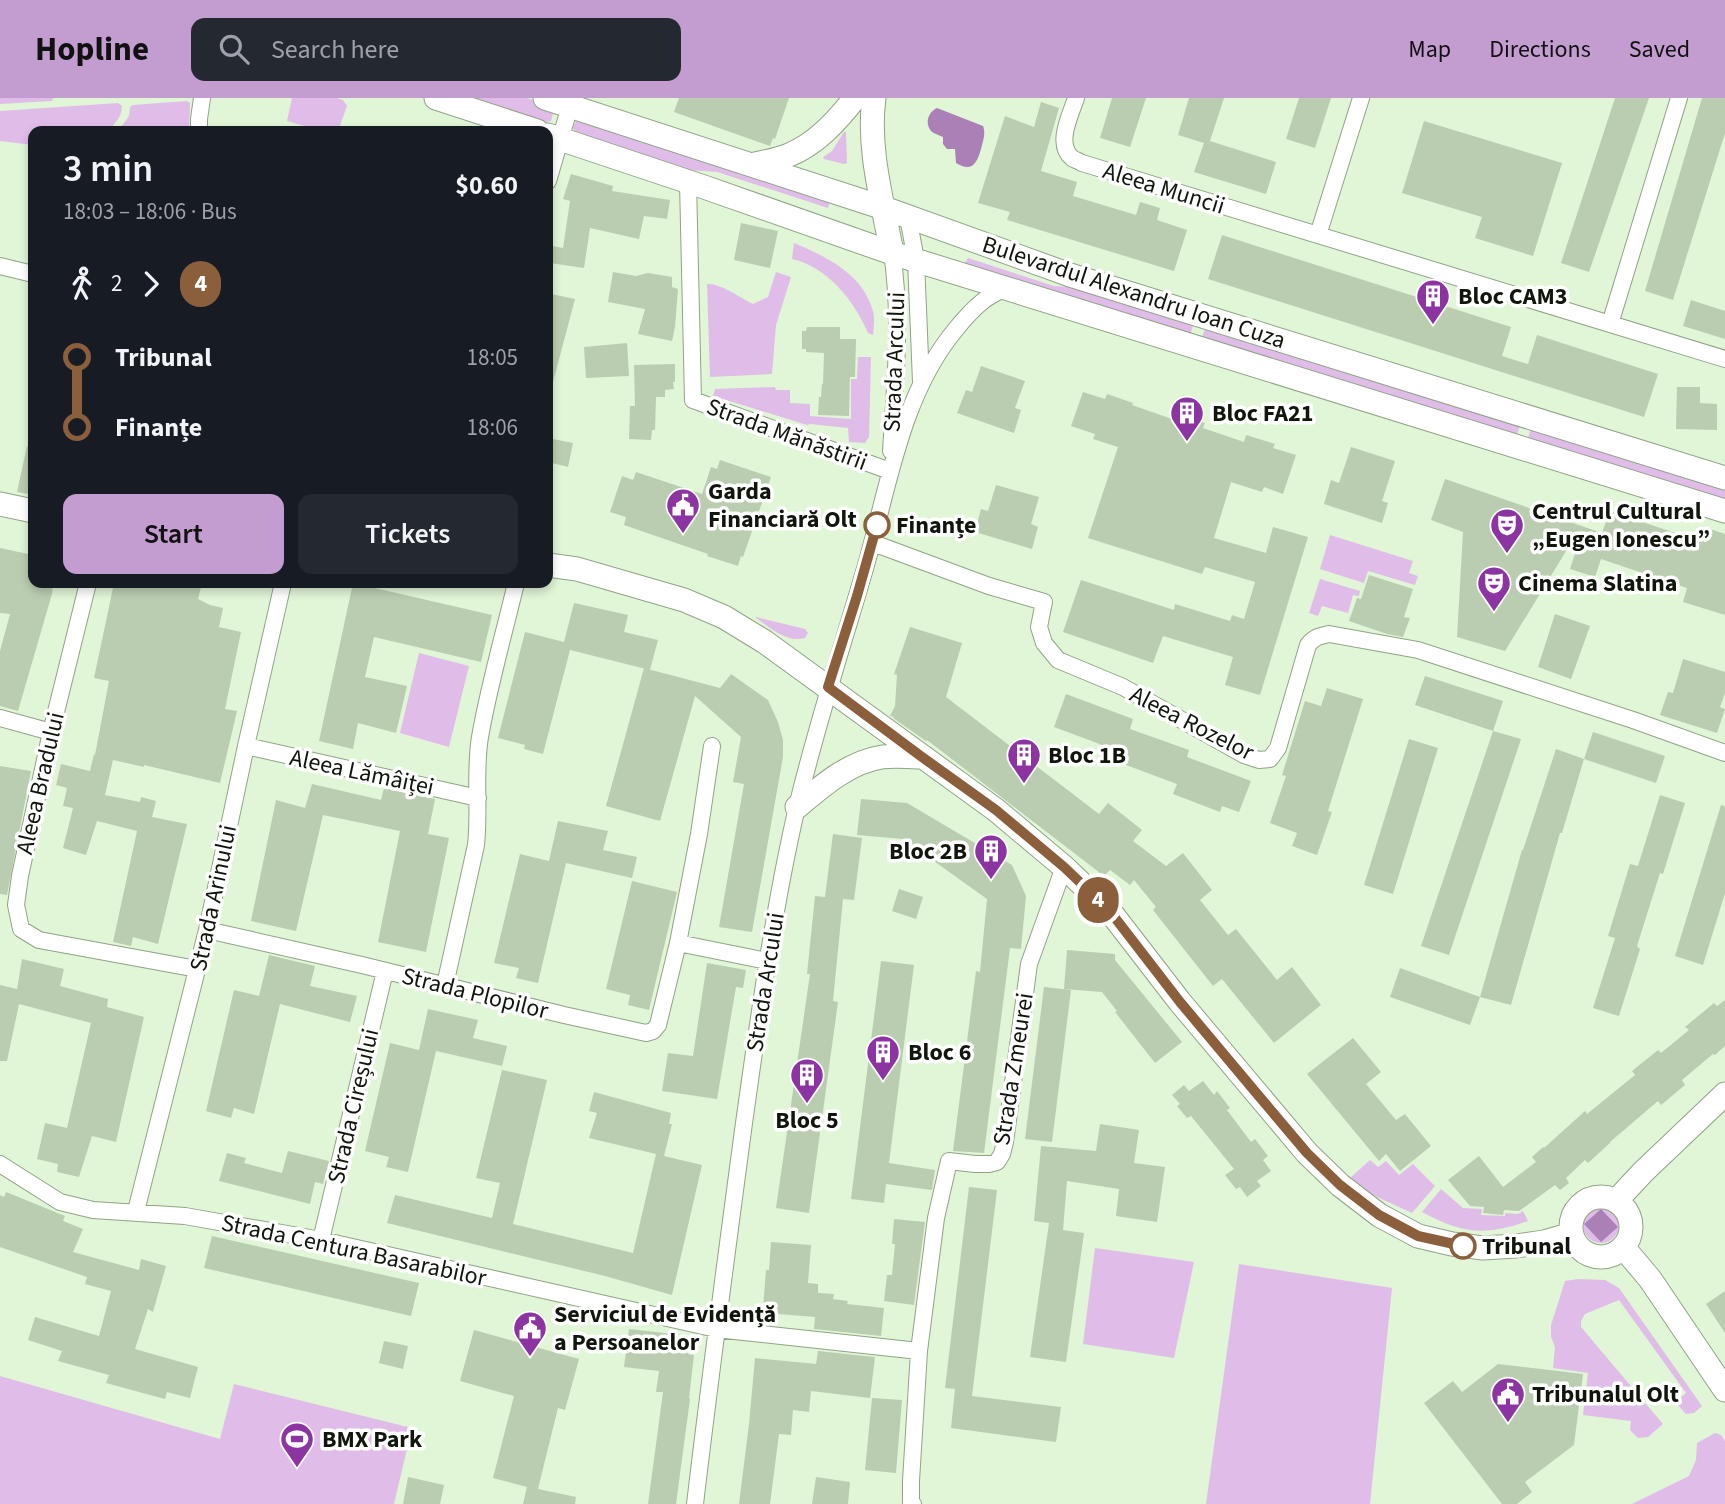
<!DOCTYPE html>
<meta charset="utf-8">
<style>
:root{--surface:#171b24;--page:#242831;--text:#f1f3f6;--muted:#9ea1a6;--accent:#c49dd0}
body{margin:0;font-family:"Source Sans 3",sans-serif;background:var(--page);color:var(--text);height:100vh;display:flex;flex-direction:column;font-size:26px;white-space:nowrap}
*{box-sizing:border-box;margin:0}
p{font-size:23px;color:var(--muted)}
.icon{flex:none;width:38px;height:38px;fill:none;stroke:currentColor;stroke-width:2;stroke-linecap:round;stroke-linejoin:round}
.map{position:relative;flex:1;overflow:hidden}
.drawer{position:absolute;left:28px;top:28px;width:525px;height:462px;display:flex;flex-direction:column;background:var(--surface);border-radius:14px;box-shadow:0 4px 10px #0003}
.drawer>*{flex:none}
.badge{padding:0 14px;border-radius:23px;font-size:24px;line-height:46px}
.map>.badge{position:absolute;translate:-50% -50%;box-shadow:0 0 0 4px #fff}
.legs{display:flex;align-items:center;gap:10px;height:77px;padding:0 35px;font-size:23px}
.legs p{margin-inline-start:auto}
.head{display:flex;align-items:center;justify-content:space-between;height:119px;padding:0 35px}
h1{font-size:38px;font-weight:600;line-height:52px}
.primary-button{display:flex;gap:14px;margin-top:auto;padding:14px 35px}
.primary-button a{flex:1;height:80px;border-radius:14px;background:var(--accent);color:#111;font-size:28px;font-weight:600;line-height:80px;text-align:center}
.primary-button a+a{background:var(--page);color:var(--text)}
ul{padding:0 35px;list-style:none}
li{display:flex;align-items:center;gap:24px;height:70px;font-size:26px}
li i{display:grid;place-items:center;width:10px;height:100%;margin:0 9px;background:currentColor}
li i::after{content:'';width:18px;height:18px;margin:-9px;border:5px solid;border-radius:50%;background:var(--surface)}
li p{margin-inline-start:auto}
li:first-child i{background:linear-gradient(#0000 50%,currentColor 0)}
li:last-child i{background:linear-gradient(currentColor 50%,#0000 0)}
header{display:flex;align-items:center;gap:42px;box-sizing:border-box;height:98px;padding:0 35px;background:var(--accent);color:#111}
header strong{font-size:33px}
nav{display:flex;gap:38px;margin-inline-start:auto;font-size:24px}
.search{width:490px;height:63px;background:var(--page);display:flex;align-items:center;gap:18px;box-sizing:border-box;padding:0 24px;border-radius:14px;color:var(--muted);font-size:26px}
.map>svg:first-child{display:block}
.green{fill:#e0bde9}
.water{fill:#ab80b6}
.building{fill:#bbcdb1}
.lines{fill:none;stroke-linecap:round;stroke-linejoin:round}
.street-casing{stroke:#91a387;stroke-width:18}
.secondary-casing{stroke:#91a387;stroke-width:25}
.street{stroke:#fff;stroke-width:16}
.secondary{stroke:#fff;stroke-width:23}
.line-1-casing{stroke:#fff;stroke-width:16}
.line-1{stroke:#8b5e3c;stroke-width:10}
.stop-1-dot{fill:#fff;stroke:#8b5e3c;stroke-width:3.5}
.labels{text-anchor:middle;stroke-width:7;stroke-linejoin:round;paint-order:stroke}
.street-label{font-size:24px;fill:#10160c;stroke:#fff}
.poi-label{font-size:24px;font-weight:bold;fill:#10160c;stroke:#fff;text-anchor:start}
.stop-label{font-size:24px;font-weight:bold;fill:#10160c;stroke:#fff;text-anchor:start}
</style>
<header>
<strong>Hopline</strong>
<div class="search"><svg class="icon" aria-label="search" viewBox="0 0 24 24"><circle cx="10" cy="10" r="6"/><path d="M15 15l6 6"/></svg>Search here</div>
<nav><a>Map</a><a>Directions</a><a>Saved</a></nav>
</header>
<div class="map">
<svg width="1725" height="1406" viewBox="0 0 1725 1406">
<rect width="100%" height="100%" fill="#e1f5d7"/>
<path class="green" d="M0 0H53L52 3 0 6Z
M292 0H337L343 2 347 8 338 33H322L287 23Z
M472 0H527L551 8 554 12 551 23 546 24Z
M187 3 190 5 189 33H118L129 18 130 9 133 7Z
M118 5 122 8C122 19 115 25 108 33H33V47L0 43V13Z
M576 23H581L830 103 828 110 717 74 688 72 575 34 573 30Z
M844 34H846L847 65 844 66 824 61 823 59 832 53Z
M794 145C825 158 861 175 872 210 875 218 874 228 873 237L868 235C854 202 827 169 792 161Z
M968 160 1054 188 1092 190 1195 221 1190 237 965 165Z
M776 174 791 179 776 227 772 276 710 279 707 186C720 185 739 199 753 206L768 199Z
M1207 224 1522 321 1517 337 1202 240Z
M858 259H871L869 339 865 345 849 344 848 330 810 326 807 327 713 298 715 291 775 289 776 292H790V305L810 306V318L851 321V281H857Z
M1533 324 1725 384V402L1528 340Z
M1330 437 1413 463 1409 475 1418 478 1415 487 1368 473 1364 485 1320 471Z
M1320 481 1360 493 1359 498 1353 497 1348 515 1322 508 1318 518 1309 515Z
M756 519 805 531 808 535 805 540C786 545 771 530 756 520Z
M419 555 469 568 449 649 400 635Z
M1370 1062 1378 1069 1386 1063 1399 1077 1413 1066 1435 1088 1412 1115 1362 1092 1349 1081Z
M1441 1091 1463 1110 1482 1111 1481 1117 1505 1118V1115L1518 1116 1523 1113 1528 1123C1484 1138 1463 1136 1422 1114Z
M1583 1127a18 18 0 1 1 36 0a18 18 0 1 1-36 0Z
M1095 1150 1194 1164 1174 1260 1083 1246Z
M1239 1166 1392 1190 1370 1406H1206Z
M1578 1181 1605 1182 1619 1190 1702 1308 1694 1315 1686 1316 1675 1304 1686 1295 1619 1202 1585 1216 1581 1223V1229L1663 1326 1648 1339 1638 1340 1630 1332 1631 1323 1583 1317 1588 1275 1553 1270 1555 1249 1551 1239V1227L1565 1183Z
M0 1278 220 1341 234 1286 412 1330 394 1406H0Z
M1715 1335 1721 1337 1725 1343V1406H1632L1689 1378 1696 1362 1697 1345Z"/>
<path class="water" d="M937 10 983 28C986 36 983 43 981 51 977 65 972 75 956 65L955 51H947L943 46V39C939 37 935 36 932 34 924 26 928 14 937 10Z
M1601 1111 1618 1129 1601 1144 1584 1126Z"/>
<path class="building" d="M679 0H789L775 41 773 40 770 48 674 14Z
M1112 0H1146L1130 49 1100 40Z
M1189 0H1224L1210 43 1276 64 1266 96 1194 74 1204 45 1178 37Z
M1299 0H1331L1315 50 1286 41Z
M1615 0H1649L1589 174 1561 165Z
M1702 0H1725V35L1673 202 1645 193Z
M1041 4 1059 10 1041 73 1077 84 1073 98 1136 117 1140 104 1160 110 1157 122 1187 132 1174 173 1007 122 1010 114 978 105 1005 18 1034 29Z
M1424 23 1562 65 1533 158 1475 140 1482 119 1402 95Z
M571 76 613 88 612 93 670 102 667 121 644 118 639 141 590 130 584 170 550 165 552 148 563 150 570 103 563 101Z
M741 125 778 133 770 170 734 162Z
M1222 137 1511 229 1502 258 1528 266 1537 237 1658 276 1644 319 1208 181Z
M613 174 636 178 648 175 672 179V189L678 191 675 229 672 243 638 236 645 211 608 204Z
M551 196 575 201 553 284 548 283V211Z
M1691 202 1725 213V241L1683 228Z
M807 229H840V241H856L855 279H850L849 318 818 317 819 299H821L822 286H823L824 255 806 254V251H802V233H806Z
M627 245 629 278 586 280 584 249Z
M675 266V284H673L674 291 665 292V299H656L655 332H652L651 342 629 341 630 308H635L634 267Z
M981 268 1025 283 1015 310 1021 312 1014 335 957 315 966 292 972 294Z
M1677 289H1700V305L1717 306V332L1676 331Z
M1083 294 1105 301 1107 296 1133 305 1132 307 1172 321 1175 315 1205 325 1203 330 1244 344 1246 337 1275 346 1273 350 1296 357 1283 396 1264 389 1262 394 1231 384 1214 440 1266 455 1273 429 1308 439 1260 597 1225 587 1233 559 1163 538 1153 565 1063 534 1081 482 1174 512 1175 506 1230 523 1232 517 1244 521 1255 484 1205 469 1202 476 1088 440 1118 349 1093 341 1095 336 1071 328Z
M548 340 573 345 568 369 548 364Z
M27 348 33 349V397L17 394Z
M1351 349 1395 363 1382 403 1388 405 1382 425 1324 406 1331 382 1339 385Z
M720 362 771 379 743 459 741 458 738 468 707 458 708 456 624 427 626 419 610 414 622 378 633 382 636 374 702 396 711 369 717 371Z
M1445 381 1602 435 1610 413 1702 444 1707 430 1725 436V517L1683 504 1687 490 1601 461 1595 479 1570 471 1579 443 1574 440 1505 553 1457 539 1463 434 1431 422Z
M996 387 1039 399 1031 426 1038 429 1032 451 975 434 981 411 988 413Z
M0 450 33 457V485H53L52 496 18 613 0 608V553L10 516 0 515Z
M1369 477 1413 491 1404 519 1410 520 1403 539 1387 536 1349 523 1357 500 1361 501Z
M114 485H202L198 501 210 507 223 510 219 529 241 534 225 611 237 613 220 685 144 667V669L113 662 105 697 140 704 141 699 156 703 152 719 187 726 158 846 133 839 131 848 113 844 137 733 97 723 86 757 63 750 73 710 63 708 67 690 56 687 61 666 90 673 94 656 95 657 109 583 94 580Z
M353 485 492 517 481 564 374 539 365 579 407 588 396 635 358 625 353 651 319 643Z
M574 505 628 517 624 534 658 542 650 572 570 552 543 656 524 651 525 647 498 640 525 534 564 544Z
M1555 516 1590 528 1571 581 1538 569Z
M910 529 962 545 946 599 1099 716 1108 705 1142 732 1133 743 1166 768 1183 755 1212 792 1200 802 1228 837 1236 831 1277 882 1292 869 1321 907 1274 945 1222 881 1213 888 1153 812 1156 809 1134 782 1130 787 1110 772 1104 778 927 642 926 643 893 620 894 619 890 618 895 608 897 577 894 576Z
M1683 561 1725 574V595L1720 609 1725 611 1717 635 1660 617 1668 594 1673 595Z
M644 570 720 590 731 576 768 602 778 624 783 642V659L752 834 719 829 744 686 733 684 741 639 695 598 660 723 606 708Z
M1425 578 1503 603 1493 633 1415 607Z
M1327 590 1363 601 1328 713 1332 714 1317 757 1292 748 1297 735 1270 725 1286 678 1282 677 1305 603 1321 608Z
M1066 596 1133 621 1130 631 1189 652 1187 659 1251 683 1239 714 1222 708 1220 714 1173 696 1177 686 1118 664 1121 654 1054 629Z
M1493 633 1521 641 1449 857 1421 848Z
M1593 634 1665 658 1656 685 1584 661Z
M1409 641 1438 650 1393 796 1364 787Z
M1556 651 1584 661 1562 735H1560L1511 907 1480 899 1522 752H1523Z
M0 668 31 673 7 797 0 796Z
M312 686 381 702 384 690 435 701 428 736 449 740 426 854 378 844 400 733 323 717 296 833 251 823 276 702 305 710Z
M1660 697 1685 705 1663 776 1660 775 1637 848 1640 851 1619 918 1593 910 1615 840 1608 838 1630 766 1638 768Z
M861 701 907 705 1012 767 1026 798 1021 851 1010 850 984 1055 953 1053 976 873 980 874 987 801 903 741 857 737Z
M1721 707 1725 708V795L1703 867 1675 858Z
M558 723 608 733 603 752 637 759 632 780 566 765 538 885 516 880 519 870 494 865 520 756 549 763Z
M833 736 862 740 854 802 843 801 833 903 838 904 809 1115 776 1110 810 876H807L815 798 825 799Z
M632 783 677 794 649 912 628 907 630 897 606 891Z
M899 791 923 799 916 821 892 813Z
M1067 852 1115 856V862L1182 944 1155 965 1115 914 1117 913 1102 894 1064 891Z
M269 857 315 868 310 888 357 898 350 924 280 906 254 1016 234 1010 231 1020 206 1013 234 892 259 898Z
M22 861 64 871 60 888 108 901 107 909 144 919 116 1044 92 1038 79 1079 57 1074 58 1066 37 1061 45 1025 67 1030 91 925 19 906 7 963H0V887L17 891Z
M881 863 914 867 889 1065 935 1072 932 1092 886 1086 884 1105 851 1101Z
M707 865 746 872 743 890 736 889 717 1001 662 993 668 955 693 958Z
M1400 870 1480 899 1470 927 1390 899Z
M1044 889 1071 892 1052 1044 1025 1041Z
M1725 902V948L1715 957 1713 956 1682 982 1685 987 1661 1007 1658 1003 1610 1044V1045L1588 1065 1585 1062 1566 1080 1569 1085 1560 1092 1555 1087 1519 1113 1504 1112 1503 1117 1483 1115 1484 1109 1470 1108 1448 1082 1479 1058 1503 1089 1536 1064 1532 1059 1543 1049 1544 1050 1585 1013 1587 1016 1635 977 1632 973 1658 952 1661 955 1689 932 1685 929 1714 905 1717 908Z
M428 911 478 922 473 940 507 948 502 968 436 953 408 1074 386 1069 389 1059 365 1053 390 945 419 952Z
M1353 940 1381 974 1366 986 1396 1022 1405 1016 1431 1048 1400 1073 1386 1056 1379 1063 1307 976Z
M502 972 547 982 513 1126 633 1155 656 1056 589 1040 597 1015 589 1013 594 994 671 1015 669 1026H672L664 1058 702 1067 672 1197 605 1178 387 1125 395 1097 492 1120 500 1085 476 1080Z
M1203 983 1214 997 1217 993 1230 1010 1227 1012 1251 1044 1255 1041 1268 1058 1263 1062 1271 1073 1257 1083 1261 1088 1247 1099 1240 1089 1236 1091 1225 1077 1234 1071 1191 1018 1187 1020 1177 1008 1180 1006 1172 997 1184 987 1189 993Z
M1100 1026 1139 1032 1134 1065 1165 1069 1157 1124 1116 1118 1119 1091 1067 1083 1063 1132 1084 1135 1066 1264 1030 1259 1049 1125 1034 1123 1041 1048 1096 1053Z
M288 1053 329 1063 323 1086 315 1084 310 1106 219 1083 227 1055 246 1060 244 1065 282 1075Z
M969 1089 997 1092 972 1298 1061 1309 1056 1344 951 1330 955 1291 945 1290Z
M6 1094 65 1118 63 1123 83 1131 73 1154 139 1172 141 1161 166 1168 153 1214 148 1211 135 1251 198 1269 190 1300 167 1294 165 1301 106 1285 109 1277 58 1263 62 1253 28 1242 35 1219 99 1238 111 1193 85 1186 87 1179 0 1149V1097L4 1099Z
M894 1121 925 1124 914 1207 884 1203 887 1177H892L895 1146H892Z
M212 1138 419 1185 411 1218 204 1170Z
M771 1144 811 1147 808 1185 818 1186V1195L834 1196 833 1201 848 1203 847 1206 884 1210 881 1238 814 1231 815 1219 778 1216V1211L763 1210 766 1172H769Z
M1725 1193V1235L1706 1206Z
M629 1231 690 1238 688 1256 694 1257 689 1300 690 1301 676 1406H648L663 1294H656L659 1273 624 1269Z
M474 1232 579 1261 565 1312 558 1310 538 1391 576 1399 575 1406H523L527 1389 493 1380 514 1298 460 1283Z
M384 1243 408 1248 403 1271 379 1265Z
M818 1253 875 1259 870 1300 811 1293 809 1314 793 1312 791 1337 779 1336 770 1406H739L749 1326 755 1260 816 1266Z
M1498 1266 1583 1276 1574 1347 1525 1384 1532 1394 1517 1406H1502L1424 1305 1453 1283 1462 1294Z
M872 1300 902 1302 896 1375 865 1372Z
M408 1379 444 1387 440 1406H403Z
M816 1379 850 1384 848 1406H812Z"/>
<g class="lines">
<g class="street-casing">
<path id="street" d="M1076 0C1071 16 1055 46 1072 60 1075 62 1079 63 1082 65L1725 261
M199 33V21L202 0
M548 83 570 8
M688 84 693 302 890 373
M908 119 916 162 921 284
M1318 137 1361 0
M0 168 33 176
M1610 226 1679 0
M891 353C895 287 902 221 892 155
M873 445 989 488 1044 504 1039 529 1044 545 1058 562 1123 589 1244 657 1259 662 1270 661 1278 650 1308 547C1314 539 1320 538 1329 536L1418 552 1633 622 1725 655
M88 485 51 634 20 778 16 807 21 831 39 842 197 871
M0 620 51 634
M246 648 478 700
M207 832 362 867 564 917 646 935 653 933 658 927 678 845 699 736 712 648
M678 845 767 863
M445 887 476 747C480 711 474 675 480 639 489 587 504 536 516 485
M0 1066 60 1104 93 1112 185 1118 321 1142 716 1231 919 1253
M136 1113 207 832 246 648 283 485
M321 1142 385 873
M695 1406C710 1279 727 1152 744 1025 759 919 773 813 797 709 816 629 841 553 864 474 888 393 900 298 956 231 964 221 973 211 983 203 989 198 998 194 1005 190
M913 1406 911 1404V1383L919 1253 936 1120 949 1063 975 1066H989L997 1064 1002 1056 1005 1044 1029 866 1064 769"/>
</g>
<g class="secondary-casing">
<path id="secondary" d="M436 0 537 33
M545 0 884 110 1070 177 1725 380
M874 0C867 51 883 105 892 155
M548 37 704 89 892 155 1725 413
M751 67C763 64 777 62 789 57 816 46 837 23 855 0
M0 406 33 413
M548 467 577 471 684 502 724 519 765 544 996 712 1064 769 1109 812 1180 904 1307 1055 1340 1087 1379 1117 1418 1138 1452 1146 1483 1150 1516 1148 1544 1144 1572 1136
M797 709C822 688 849 664 882 659 896 657 908 659 921 659
M1571 1129a30 30 0 1 1 60 0a30 30 0 1 1-60 0Z
M1616 1103 1643 1074 1725 996
M1623 1149 1650 1181 1725 1292"/>
</g>
<use href="#street" class="street"/>
<use href="#secondary" class="secondary"/>
</g>
<g class="lines">
<g class="line-1-casing">
<path id="line-1" d="M877 427 857 498 828 589 922 659 996 712 1064 769 1109 812 1180 904 1258 997 1307 1055 1340 1087 1379 1117 1418 1138 1463 1148"/>
</g>
<use href="#line-1" class="line-1"/>
</g>
<defs>
<g id="building-pin" transform="scale(1.75)"><path d="M0 17L-7.5 6A9.5 9.5 0 1 1 7.5 6Z" fill="#8c34a1" stroke="#fff"/><path d="M-4-6H4V6H1V3H-1V6H-4ZM-2.5-4.3h1.7v1.8h-1.7ZM.8-4.3h1.7v1.8H.8ZM-2.5-1h1.7V.8h-1.7ZM.8-1h1.7V.8H.8Z" fill="#fff"/></g>
<g id="civic-pin" transform="scale(1.75)"><path d="M0 17L-7.5 6A9.5 9.5 0 1 1 7.5 6Z" fill="#8c34a1" stroke="#fff"/><path d="M-.6-6.5H3V-4.5H.6V-3L4-1V1h2V6H-6V1h2V-1L-.6-3ZM-1.2 2.5V6h2.4V2.5Z" fill="#fff"/></g>
<g id="theatre-pin" transform="scale(1.75)"><path d="M0 17L-7.5 6A9.5 9.5 0 1 1 7.5 6Z" fill="#8c34a1" stroke="#fff"/><path d="M-5-5.5Q0-4 5-5.5V0Q5 5 0 6Q-5 5-5 0ZM-3.3-2.5H-1v1.5H-3.3ZM1-2.5H3.3v1.5H1ZM-2.8 1Q0 5.5 2.8 1Z" fill="#fff"/></g>
<g id="stadium-pin" transform="scale(1.75)"><path d="M0 17L-7.5 6A9.5 9.5 0 1 1 7.5 6Z" fill="#8c34a1" stroke="#fff"/><path d="M0-5a6.5 5 0 1 0 0 10a6.5 5 0 1 0 0-10ZM-3.5-1.8h7v3.6h-7Z" fill="#fff"/></g>
</defs>
<g fill-rule="evenodd">
<use href="#building-pin" x="1433" y="198"/>
<use href="#building-pin" x="1187" y="315"/>
<use href="#civic-pin" x="683" y="407"/>
<use href="#theatre-pin" x="1507" y="427"/>
<use href="#theatre-pin" x="1494" y="485"/>
<use href="#building-pin" x="1024" y="657"/>
<use href="#building-pin" x="991" y="753"/>
<use href="#building-pin" x="883" y="954"/>
<use href="#building-pin" x="807" y="977"/>
<use href="#civic-pin" x="530" y="1230"/>
<use href="#civic-pin" x="1508" y="1296"/>
<use href="#stadium-pin" x="297" y="1341"/>
</g>
<g class="stop-1-dot">
<circle cx="877" cy="427" r="12"/>
<circle cx="1463" cy="1148" r="12"/>
</g>
<g class="labels">
<g class="street-label">
<text transform="translate(1164 90) rotate(17)" y="8">Aleea Muncii</text>
<text transform="translate(1134 194) rotate(18)" y="8">Bulevardul Alexandru Ioan Cuza</text>
<text transform="translate(894 264) rotate(-88)" y="8">Strada Arcului</text>
<text transform="translate(787 336) rotate(20)" y="8">Strada Mănăstirii</text>
<text transform="translate(1192 625) rotate(27)" y="8">Aleea Rozelor</text>
<text transform="translate(362 674) rotate(12)" y="8">Aleea Lămâiței</text>
<text transform="translate(40 685) rotate(-77)" y="8">Aleea Bradului</text>
<text transform="translate(213 800) rotate(-78)" y="8">Strada Arinului</text>
<text transform="translate(765 884) rotate(-81)" y="8">Strada Arcului</text>
<text transform="translate(475 895) rotate(14)" y="8">Strada Plopilor</text>
<text transform="translate(1013 971) rotate(-81)" y="8">Strada Zmeurei</text>
<text transform="translate(353 1008) rotate(-77)" y="8">Strada Cireșului</text>
<text transform="translate(354 1152) rotate(12)" y="8">Strada Centura Basarabilor</text>
</g>
<g class="poi-label">
<text x="1458" y="206">Bloc CAM3</text>
<text x="1212" y="323">Bloc FA21</text>
<text x="708" y="401">Garda<tspan x="708" dy="28">Financiară Olt</tspan></text>
<text x="1532" y="421">Centrul Cultural<tspan x="1532" dy="28">„Eugen Ionescu”</tspan></text>
<text x="1518" y="493">Cinema Slatina</text>
<text x="1048" y="665">Bloc 1B</text>
<text x="967" y="761" text-anchor="end">Bloc 2B</text>
<text x="908" y="962">Bloc 6</text>
<text x="807" y="1030" text-anchor="middle">Bloc 5</text>
<text x="554" y="1224">Serviciul de Evidență<tspan x="554" dy="28">a Persoanelor</tspan></text>
<text x="1532" y="1304">Tribunalul Olt</text>
<text x="322" y="1349">BMX Park</text>
</g>
<g class="stop-label">
<text x="896" y="435">Finanțe</text>
<text x="1482" y="1156">Tribunal</text>
</g>
</g>
</svg>
<b class="badge" style="left:1098px;top:802px;background:#8b5e3c;color:#fff">4</b>
<section class="drawer">
<div class="head"><div><h1>3 min</h1><p>18:03 – 18:06 · Bus</p></div><b>$0.60</b></div>
<div class="legs"><svg class="icon" aria-label="walk" viewBox="0 0 24 24"><circle cx="13" cy="4" r="2"/><path d="M13 8l-2 6 4 7M11 14l-3 7M7 12l3-4h3l4 4"/></svg>2<svg class="icon" aria-label="forward" viewBox="0 0 24 24"><path d="M9 5l7 7-7 7"/></svg><b class="badge" style="background:#8b5e3c;color:#fff">4</b></div>
<ul>
<li><i style="color:#8b5e3c"></i><b>Tribunal</b><p>18:05</p></li>
<li><i style="color:#8b5e3c"></i><b>Finanțe</b><p>18:06</p></li>
</ul>
<div class="primary-button"><a>Start</a><a>Tickets</a></div>
</section>
</div>
